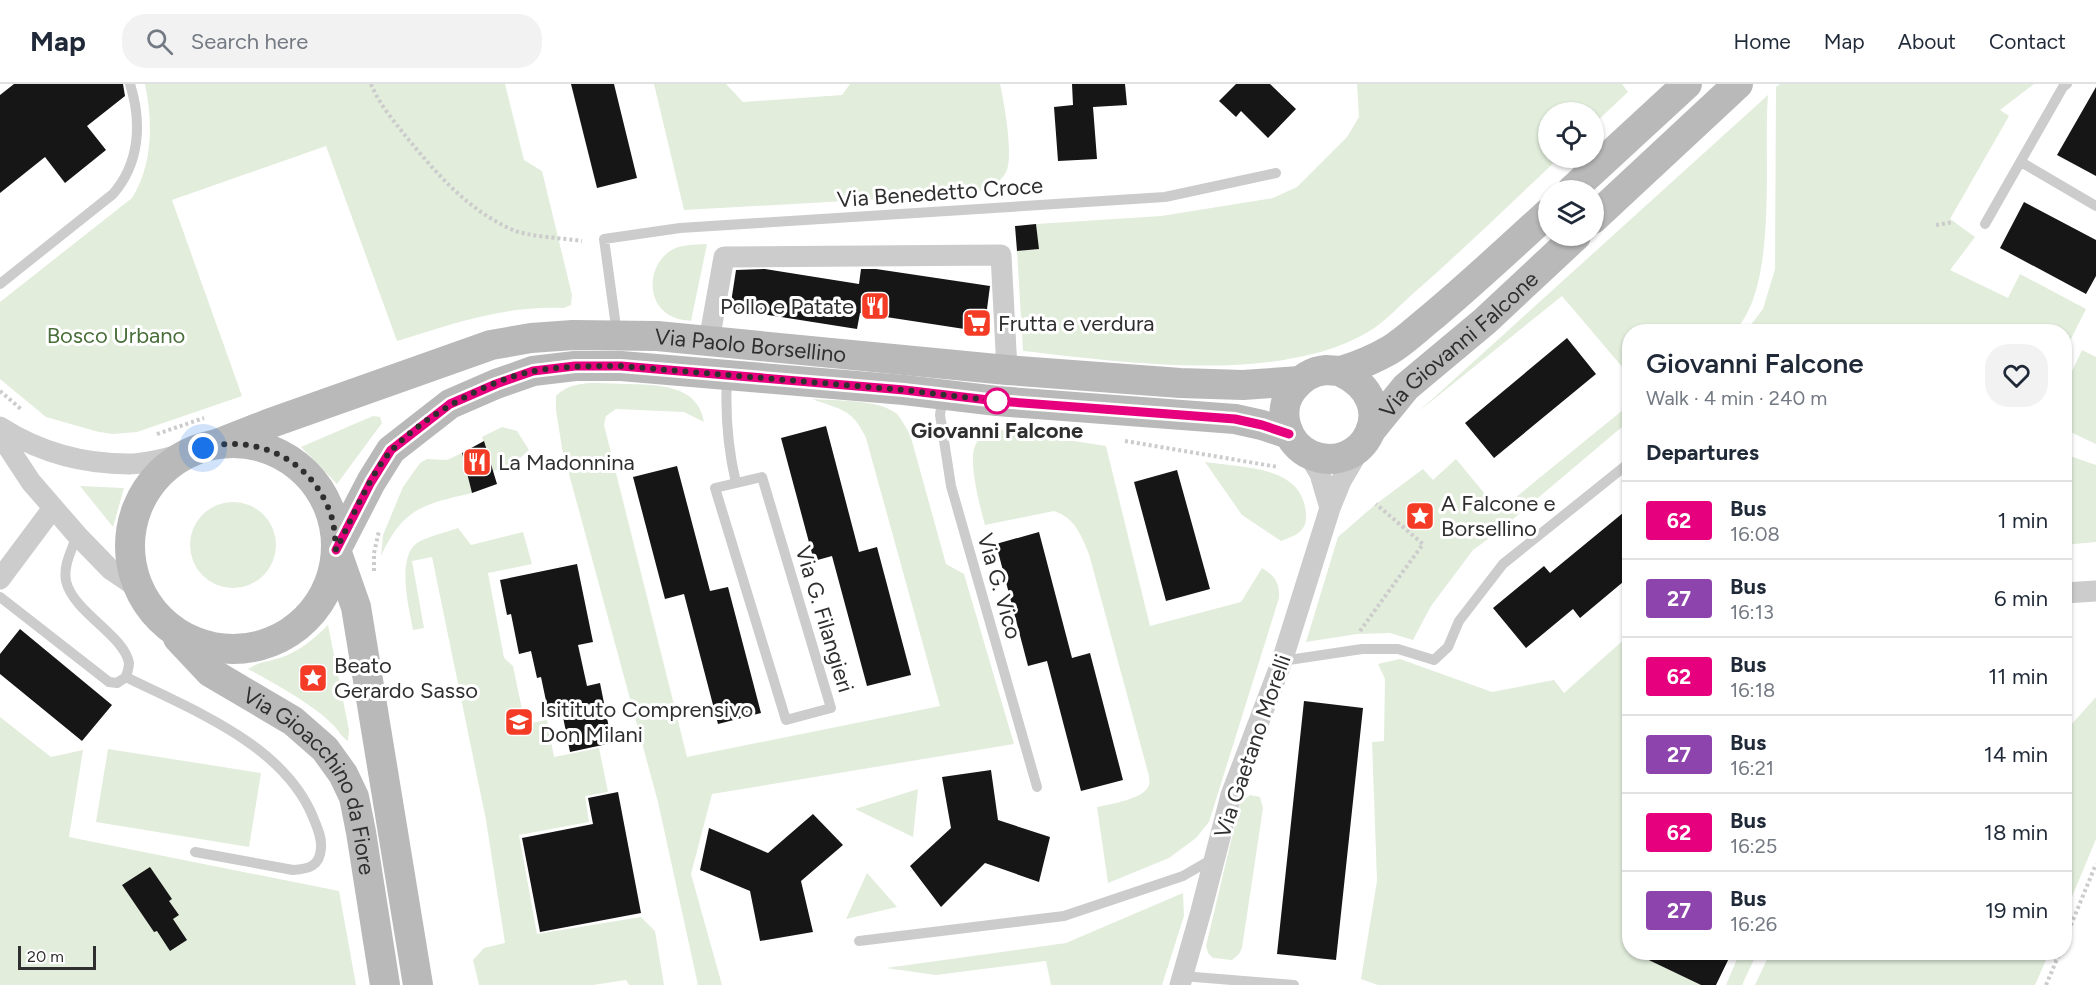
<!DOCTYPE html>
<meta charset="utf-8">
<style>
:root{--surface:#fff;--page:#f2f2f3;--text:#1f2937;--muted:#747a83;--line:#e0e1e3}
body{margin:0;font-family:Figtree,sans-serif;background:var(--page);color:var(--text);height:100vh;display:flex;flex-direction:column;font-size:22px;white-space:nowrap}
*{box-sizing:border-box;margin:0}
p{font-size:20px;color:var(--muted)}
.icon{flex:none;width:33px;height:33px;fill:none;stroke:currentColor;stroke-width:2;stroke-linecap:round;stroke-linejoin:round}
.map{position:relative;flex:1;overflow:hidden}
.sheet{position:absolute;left:1622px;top:240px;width:450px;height:636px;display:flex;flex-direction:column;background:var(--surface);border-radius:24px;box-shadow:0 2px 4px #0004}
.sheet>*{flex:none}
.badge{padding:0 12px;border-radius:4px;font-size:21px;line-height:39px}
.controls{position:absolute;left:1538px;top:18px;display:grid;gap:12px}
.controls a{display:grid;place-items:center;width:66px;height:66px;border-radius:50%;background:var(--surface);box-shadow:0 2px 4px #0004;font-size:30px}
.scale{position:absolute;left:18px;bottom:15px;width:78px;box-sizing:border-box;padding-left:6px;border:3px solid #2f2f2f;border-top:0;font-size:16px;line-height:21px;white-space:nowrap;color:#2f2f2f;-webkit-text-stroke:4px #fff;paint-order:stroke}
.you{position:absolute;width:30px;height:30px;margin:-15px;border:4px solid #fff;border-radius:50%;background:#1a73e8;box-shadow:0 0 0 9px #1a73e833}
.map>.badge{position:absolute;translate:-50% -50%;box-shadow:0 0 0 3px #fff}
h2{padding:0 24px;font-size:22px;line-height:54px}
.round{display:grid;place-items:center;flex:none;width:63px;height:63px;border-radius:24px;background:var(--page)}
.overview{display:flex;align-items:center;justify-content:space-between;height:102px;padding:0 24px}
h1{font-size:28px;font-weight:600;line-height:45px}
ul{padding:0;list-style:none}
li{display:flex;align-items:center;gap:18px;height:78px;padding:0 24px;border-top:2px solid var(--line)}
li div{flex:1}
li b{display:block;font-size:22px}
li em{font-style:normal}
li .badge{min-width:66px;font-weight:700;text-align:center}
header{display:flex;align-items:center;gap:36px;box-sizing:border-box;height:84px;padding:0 30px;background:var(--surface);border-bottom:2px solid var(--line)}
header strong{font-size:28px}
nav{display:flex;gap:33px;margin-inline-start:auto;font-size:21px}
.search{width:420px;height:54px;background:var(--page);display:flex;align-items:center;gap:15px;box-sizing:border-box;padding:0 21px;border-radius:24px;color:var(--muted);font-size:22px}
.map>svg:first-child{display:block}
.green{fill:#e2eddc}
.building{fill:#161616}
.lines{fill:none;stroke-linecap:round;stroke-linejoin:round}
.path{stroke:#ccc;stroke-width:4;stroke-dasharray:3 3;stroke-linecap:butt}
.lane{stroke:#ccc;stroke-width:10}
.street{stroke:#ccc;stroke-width:21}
.secondary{stroke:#b9b9b9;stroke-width:30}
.line-casing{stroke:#fff;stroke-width:14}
.line{stroke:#e6007e;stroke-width:9}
.walk{stroke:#2f2f2f;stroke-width:6;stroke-dasharray:0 10.8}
.stop-dot{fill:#fff;stroke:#e6007e;stroke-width:3}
.labels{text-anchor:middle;stroke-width:6;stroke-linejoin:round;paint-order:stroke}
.street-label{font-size:22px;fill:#2f2f2f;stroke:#fff}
.poi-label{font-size:22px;fill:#2f2f2f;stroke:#fff;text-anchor:start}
.park-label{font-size:22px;fill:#486e39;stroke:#fff}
.stop-label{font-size:22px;font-weight:bold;fill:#2f2f2f;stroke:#fff}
</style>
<header>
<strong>Map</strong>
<div class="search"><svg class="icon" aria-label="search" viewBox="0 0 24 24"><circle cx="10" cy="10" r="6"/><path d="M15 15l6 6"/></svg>Search here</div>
<nav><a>Home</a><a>Map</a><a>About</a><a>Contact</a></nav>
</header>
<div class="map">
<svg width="2096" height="901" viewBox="0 0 2096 901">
<rect width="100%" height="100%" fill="#fff"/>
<path class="green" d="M145 0H505L524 76 542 87 572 211 571 221 564 224C505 221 452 240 397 257L326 62 172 116 242 312 137 348 113 350 99 348 46 333 0 295V218L132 114C153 81 153 37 145 0Z
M654 0H726L743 18 842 11 850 0H1000C1004 17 1014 74 1006 88 1000 100 985 106 972 110L684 126Z
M1357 0H1622L1628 8 1593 41V28H1548V74H1559C1512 118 1465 164 1416 207 1401 220 1385 238 1368 248 1278 301 1123 278 1023 267L1017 167 1039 165 1036 140 1161 132 1273 114 1297 103 1347 53 1359 33Z
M1780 0H2034L2000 26 2009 32 1950 135 1975 153 1950 186 2008 214 2020 190 2086 225 2064 269V248L1746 247 1763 225 1775 185 1776 3Z
M1768 11C1763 71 1779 207 1733 248H1629V291L1562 212 1418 328Z
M707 160 691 237C683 236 676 235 669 231 645 216 649 181 670 167 680 160 695 161 707 160Z
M2082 266 2096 273V360L2064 345V304Z
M626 300C657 301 698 300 704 338L684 328 616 325 606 332 604 341 687 673 940 622 866 354C852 324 841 326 812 315 835 317 880 315 897 330 902 336 906 344 910 350L946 480 964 490 1014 660 712 710 691 790 722 901H698L658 718 562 364 556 326V312C573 294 603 300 626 300Z
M1629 321V337L1499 447 1473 466 1431 522 1413 556 1390 549 1357 550 1306 558 1338 453 1376 420 1423 385 1433 396 1456 375 1499 427Z
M373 332 380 333 382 339 337 400 301 363Z
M502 343 517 347 529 366 511 382 493 387 482 353Z
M997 345 1106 362 1150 542 1241 518 1262 484C1275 492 1280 499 1279 514L1209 738 1196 754 1169 774 1108 799 1097 723C1110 720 1145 715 1149 701 1150 698 1149 695 1149 692L1089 470C1081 451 1075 434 1054 427L985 441C980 423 968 377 975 362 979 352 987 348 997 345Z
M462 369 472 409C424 420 403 424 381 472L383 451 403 403 420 379 427 375 447 376Z
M2064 370 2096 381V458L2064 461Z
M1205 378C1243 384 1303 381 1306 430 1307 448 1296 451 1281 457L1242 431Z
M80 402 124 404 113 443Z
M190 461a43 43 0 1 1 86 0a43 43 0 1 1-86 0Z
M458 444 471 461 523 448 532 480 488 489 504 574 513 582 525 640 547 636 554 673 599 664 608 708 585 712 589 738 519 751 537 850 641 833 655 847 664 901H629L626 896 593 901H479L473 876 484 864 505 859 486 736 432 473 412 477 424 544 413 546C409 524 396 474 417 459 428 452 445 449 458 444Z
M328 541 349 646 348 657C340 652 339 646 332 640 314 621 272 598 248 585 258 578 270 577 280 574 300 567 314 555 328 541Z
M1629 551V868L1649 869 1647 875 1701 901H1378L1361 895 1377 797 1372 658 1384 657 1385 595 1378 580 1400 575 1492 608 1554 596 1564 609Z
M2096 613V755L2064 832V643L2070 642Z
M0 633 51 673 83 666 69 753 339 807 356 901H0Z
M108 665 261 689 249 763 96 738Z
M918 705 913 753 855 725Z
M1250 711 1260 713 1263 724 1242 864 1239 870 1232 876 1213 874 1208 869 1206 862 1240 719Z
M867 789 897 823 846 835Z
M1183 809 1184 832 1162 901H1051L1046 877 936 891 886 884 1066 859Z
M1740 868 1757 869 1742 901H1726Z
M1770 869V868L2049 869 2035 901H1755Z"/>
<path class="building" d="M14 0H123L125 12 87 42 106 66 65 99 45 73 0 109V11Z
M571 0H614L637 94 597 104Z
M1072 0H1125L1127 21 1093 23 1097 75 1058 77 1054 23 1073 21Z
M1236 0H1270L1296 25 1268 54 1241 27 1236 33 1219 17Z
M2096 3V92L2057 71Z
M2024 118 2096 156V192L2086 210 2000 164Z
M1036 140 1039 165 1017 167 1015 142Z
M765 185 859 200 861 185H876L990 202 984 248 860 229 857 245 730 225 736 186Z
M1567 254 1596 290 1494 374 1465 339Z
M826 342 859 468 877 463 911 591 867 602 832 472 814 477 781 354Z
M484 357 497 400 472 409 462 369Z
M677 382 710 507 728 503 761 629 718 640 684 510 665 515 633 393Z
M1177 386 1210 505 1166 517 1134 398Z
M1629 424V493L1580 534 1573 525 1526 564 1493 524 1544 482 1550 489Z
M1039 448 1072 574 1090 569 1123 696 1081 707 1047 577 1028 582 996 460Z
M577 480 593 558 578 561 587 602 600 599 612 659 570 668 563 633 550 636 541 593 537 594 531 567 519 570 511 530 507 531 500 496Z
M20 545 112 621 82 657 0 590V570Z
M1304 617 1363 624 1336 876 1277 870Z
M991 686 998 736 1050 753 1039 798 985 779 941 823 910 782 951 744 942 693Z
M618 708 641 829 540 848 522 754 593 740 588 714Z
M813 730 843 761 801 797 813 848 760 857 750 807 700 786 709 744 768 769Z
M150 783 172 815 169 817 179 831 173 835 187 856 170 867 157 847 154 848 122 801Z
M1632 868H1732L1716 901H1701Z"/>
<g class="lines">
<path class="path" d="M371 0C378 18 392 35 404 50 435 88 467 126 513 146 530 153 563 154 582 157
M1936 141 1954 138
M0 307 22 326
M157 350 204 334
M1125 357 1278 383
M374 487V469L379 447
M1360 547 1423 460 1376 420
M2064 858 2096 780
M2046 901 2060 868"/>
<path class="lane" d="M2021 78 2096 122
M1985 140 2063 3 2067 0
M0 200 113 110C140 79 142 38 130 0
M617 250 604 155 680 144 1165 113 1276 89
M727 292C725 328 728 365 736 399
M943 311 940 331 951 402 1037 703
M762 393 831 624 786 636 715 404Z
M0 513 109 598 117 599 126 593C127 589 129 584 129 579 124 551 73 528 66 497 63 481 72 466 77 451
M1282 577 1362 565H1398L1434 576 1448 563 1459 537 1503 480 1629 379
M126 593C192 626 283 660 313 733 317 743 322 753 321 764 320 782 309 785 293 786L195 768
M859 857 1064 832 1183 792 1214 774
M1182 892 1294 901"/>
<path class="street" d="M709 257 724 173 1001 171 1007 286
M0 343C39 368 83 380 129 380 149 380 171 372 190 369
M0 351 31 398 77 451 110 485 138 504
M1309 371 1320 390 1330 424
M0 495 53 424
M2064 509 2096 507
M1180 901 1201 827 1231 711 1282 577 1330 424 1341 397 1361 363"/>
<g class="secondary">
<path d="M1572 106 1687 0"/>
<path d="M1593 135 1738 0"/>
<path d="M1341 288C1405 318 1363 393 1311 371 1287 361 1276 328 1292 306 1300 295 1312 287 1326 286 1333 286 1338 288 1344 286 1360 281 1376 274 1390 266 1405 257 1419 243 1433 232 1472 199 1510 164 1548 129"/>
<path id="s1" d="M1371 346 1406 303 1485 237 1576 152"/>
<circle cx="233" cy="462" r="103"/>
<path id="s2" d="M217 360 268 340 491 261 531 254 573 251 657 252 1007 286 1180 299 1243 301 1300 297"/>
<path id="s3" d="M178 554 210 588 293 637 325 665 343 690 354 713 361 748 385 901"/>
<path d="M418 901 356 523 336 466 371 398 391 366 450 320 496 300 533 287 575 282H621L904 306 997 317 1235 335 1262 341 1289 350"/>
</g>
</g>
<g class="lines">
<g class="line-casing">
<path id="line" d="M336 466 371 398 391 366 450 320 496 300 533 287 575 282H621L904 306 997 317 1235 335 1262 341 1289 350"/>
</g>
<use href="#line" class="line"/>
<path class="walk" d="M203 364C253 350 306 373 327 421 334 435 335 450 336 466 351 437 371 388 392 366 423 332 490 295 535 287 563 282 592 282 621 282L904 306 997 317"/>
</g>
<defs>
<g id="restaurant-square" transform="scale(1.5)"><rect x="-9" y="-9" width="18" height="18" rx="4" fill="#f33b25" stroke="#fff"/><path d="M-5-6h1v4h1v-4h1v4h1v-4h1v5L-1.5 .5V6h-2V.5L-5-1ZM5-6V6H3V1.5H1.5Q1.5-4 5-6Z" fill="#fff"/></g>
<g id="supermarket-square" transform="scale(1.5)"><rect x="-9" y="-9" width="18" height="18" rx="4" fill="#f33b25" stroke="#fff"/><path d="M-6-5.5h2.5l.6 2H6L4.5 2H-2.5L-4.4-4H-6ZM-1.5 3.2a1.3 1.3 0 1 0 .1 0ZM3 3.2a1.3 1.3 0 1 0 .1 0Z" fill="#fff"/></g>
<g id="sight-square" transform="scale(1.5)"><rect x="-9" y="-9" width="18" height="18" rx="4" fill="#f33b25" stroke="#fff"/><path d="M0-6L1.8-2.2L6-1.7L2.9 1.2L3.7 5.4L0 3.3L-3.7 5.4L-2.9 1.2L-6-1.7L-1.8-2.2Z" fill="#fff"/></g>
<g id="school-square" transform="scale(1.5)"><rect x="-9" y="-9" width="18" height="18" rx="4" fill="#f33b25" stroke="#fff"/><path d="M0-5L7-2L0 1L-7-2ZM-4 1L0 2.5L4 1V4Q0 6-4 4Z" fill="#fff"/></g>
</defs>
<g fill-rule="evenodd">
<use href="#restaurant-square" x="875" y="222"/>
<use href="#supermarket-square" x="977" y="239"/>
<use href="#restaurant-square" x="477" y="378"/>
<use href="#sight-square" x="1420" y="432"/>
<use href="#sight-square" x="313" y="594"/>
<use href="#school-square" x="519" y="638"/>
</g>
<circle class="stop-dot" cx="997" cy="317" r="12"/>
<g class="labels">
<g class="street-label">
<text transform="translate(940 108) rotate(-4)" y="8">Via Benedetto Croce</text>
<text dy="8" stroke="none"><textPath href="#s1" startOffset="123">Via Giovanni Falcone</textPath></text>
<text dy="8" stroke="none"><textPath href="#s2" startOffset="552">Via Paolo Borsellino</textPath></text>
<text transform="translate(1000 502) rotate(74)" y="8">Via G. Vico</text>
<text transform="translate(825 535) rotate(73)" y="8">Via G. Filangieri</text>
<text transform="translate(1252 662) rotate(-71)" y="8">Via Gaetano Morelli</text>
<text dy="8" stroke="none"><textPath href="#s3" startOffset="204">Via Gioacchino da Fiore</textPath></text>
</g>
<g class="poi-label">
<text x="854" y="230" text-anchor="end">Pollo e Patate</text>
<text x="998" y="247">Frutta e verdura</text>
<text x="498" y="386">La Madonnina</text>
<text x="1441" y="427">A Falcone e<tspan x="1441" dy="25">Borsellino</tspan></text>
<text x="334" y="589">Beato<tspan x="334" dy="25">Gerardo Sasso</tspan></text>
<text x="540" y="633">Isitituto Comprensivo<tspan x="540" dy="25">Don Milani</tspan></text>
</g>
<g class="park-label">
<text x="116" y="259">Bosco Urbano</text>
</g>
<g class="stop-label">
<text x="997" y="354">Giovanni Falcone</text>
</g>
</g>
</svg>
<div class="controls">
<a><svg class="icon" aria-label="locate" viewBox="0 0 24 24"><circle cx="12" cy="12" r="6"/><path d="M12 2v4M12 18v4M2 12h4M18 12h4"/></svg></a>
<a><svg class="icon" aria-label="layers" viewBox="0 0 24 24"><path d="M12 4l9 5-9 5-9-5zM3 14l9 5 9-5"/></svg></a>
</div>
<div class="scale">20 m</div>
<div class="you" style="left:203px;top:364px"></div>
<section class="sheet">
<div class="overview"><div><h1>Giovanni Falcone</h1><p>Walk · 4 min · 240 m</p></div><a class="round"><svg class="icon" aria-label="heart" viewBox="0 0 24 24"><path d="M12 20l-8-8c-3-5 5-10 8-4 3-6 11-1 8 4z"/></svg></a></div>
<h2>Departures</h2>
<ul>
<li><span class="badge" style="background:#e6007e;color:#fff">62</span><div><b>Bus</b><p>16:08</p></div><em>1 min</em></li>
<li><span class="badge" style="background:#8e44ad;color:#fff">27</span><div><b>Bus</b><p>16:13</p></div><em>6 min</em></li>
<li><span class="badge" style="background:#e6007e;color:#fff">62</span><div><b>Bus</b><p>16:18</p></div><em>11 min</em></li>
<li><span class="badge" style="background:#8e44ad;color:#fff">27</span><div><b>Bus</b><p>16:21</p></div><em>14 min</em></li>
<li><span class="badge" style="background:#e6007e;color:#fff">62</span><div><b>Bus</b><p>16:25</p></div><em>18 min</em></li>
<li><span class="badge" style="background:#8e44ad;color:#fff">27</span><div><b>Bus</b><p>16:26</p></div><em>19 min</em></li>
</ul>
</section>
</div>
